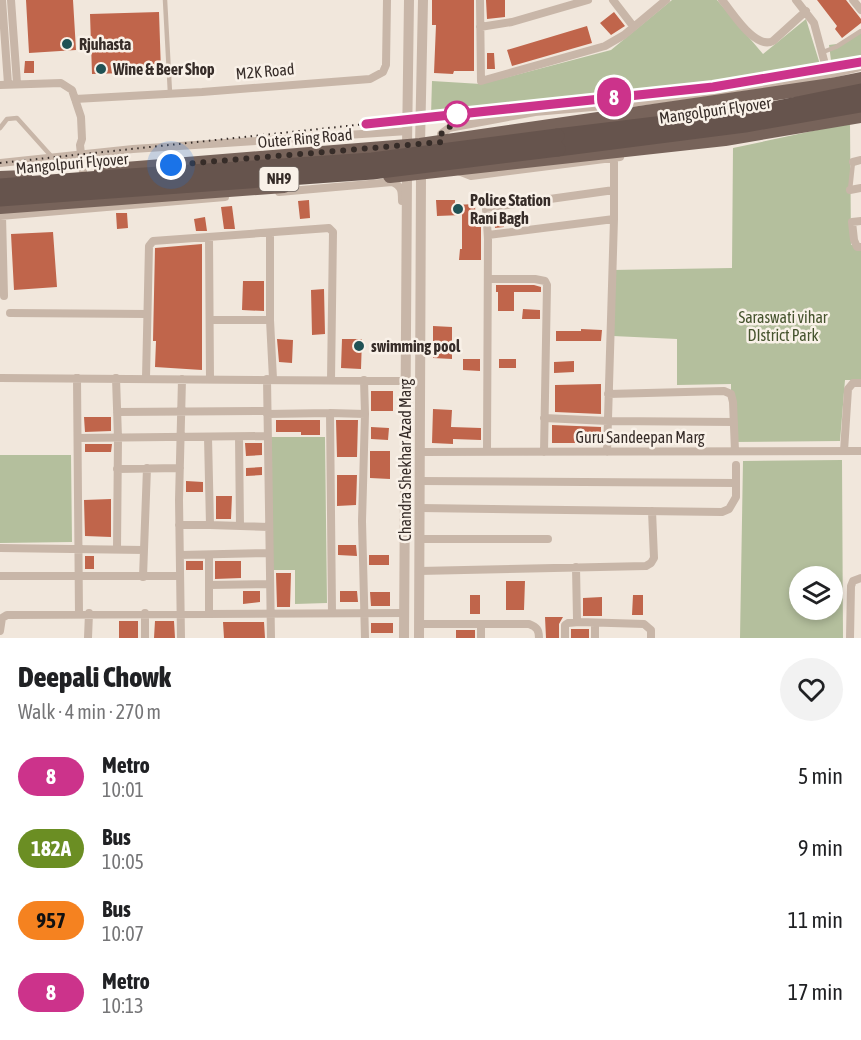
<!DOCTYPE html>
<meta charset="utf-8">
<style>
:root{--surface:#fff;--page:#f2f2f2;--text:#202124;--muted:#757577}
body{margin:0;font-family:"Asap Condensed",sans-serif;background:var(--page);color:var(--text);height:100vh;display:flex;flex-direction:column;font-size:22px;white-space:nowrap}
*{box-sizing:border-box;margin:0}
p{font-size:20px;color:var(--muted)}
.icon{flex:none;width:33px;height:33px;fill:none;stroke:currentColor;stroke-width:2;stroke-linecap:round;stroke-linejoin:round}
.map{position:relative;height:638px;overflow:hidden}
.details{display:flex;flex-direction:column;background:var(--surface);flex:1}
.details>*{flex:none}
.badge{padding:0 12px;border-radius:20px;font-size:21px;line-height:39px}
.tools{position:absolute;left:789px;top:566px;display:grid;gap:12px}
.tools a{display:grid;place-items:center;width:54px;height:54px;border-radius:50%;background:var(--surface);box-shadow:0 3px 9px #0003;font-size:30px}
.you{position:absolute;width:30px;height:30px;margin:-15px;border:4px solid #fff;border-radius:50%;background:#1a73e8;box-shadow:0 0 0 9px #1a73e833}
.map>.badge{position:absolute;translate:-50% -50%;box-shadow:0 0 0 3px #fff}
.round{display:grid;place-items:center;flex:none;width:63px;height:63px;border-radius:32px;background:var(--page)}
.head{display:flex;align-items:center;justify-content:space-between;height:102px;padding:0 18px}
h1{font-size:28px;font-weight:800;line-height:45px}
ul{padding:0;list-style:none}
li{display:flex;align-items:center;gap:18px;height:72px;padding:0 18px}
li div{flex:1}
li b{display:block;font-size:22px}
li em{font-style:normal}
li .badge{min-width:66px;font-weight:700;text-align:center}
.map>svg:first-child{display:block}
.green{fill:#b4bf9d;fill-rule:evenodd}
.building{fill:#c0654b}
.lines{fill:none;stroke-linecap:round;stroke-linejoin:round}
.service{stroke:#c8b6a8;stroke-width:4.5}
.minor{stroke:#c8b6a8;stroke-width:8}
.tertiary{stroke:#c8b6a8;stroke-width:10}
.primary{stroke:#77635a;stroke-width:14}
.trunk{stroke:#66544d;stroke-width:15}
.rail{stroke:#362c28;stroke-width:2;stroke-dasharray:1.5 4.5;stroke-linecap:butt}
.trunk-bridge{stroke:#66544d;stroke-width:15}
.line-casing{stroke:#fff;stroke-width:14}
.line{stroke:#cc338b;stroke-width:9}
.walk{stroke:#362c28;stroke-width:6;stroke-dasharray:0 10.8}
.poi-dot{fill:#205255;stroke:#f9f1e8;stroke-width:2}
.stop-dot{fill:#fff;stroke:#cc338b;stroke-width:3}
.labels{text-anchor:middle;stroke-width:5;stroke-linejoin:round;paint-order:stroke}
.shield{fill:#f9f1e8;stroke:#706762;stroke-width:1.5}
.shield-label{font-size:15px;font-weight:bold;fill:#362c28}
.poi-label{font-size:16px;font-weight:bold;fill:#362c28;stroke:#f9f1e8;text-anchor:start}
.street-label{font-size:16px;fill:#362c28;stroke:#f9f1e8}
.park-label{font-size:16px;fill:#45532d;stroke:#f9f1e8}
</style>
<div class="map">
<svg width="861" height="638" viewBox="0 0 861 638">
<rect width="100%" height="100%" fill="#f1e7dc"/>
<path class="green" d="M672 0H717L763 54 806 19 822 71 438 122 431 115 432 81 481 84 611 50Z
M861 31V62L832 68 829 45 844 43Z
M850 123 851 245 861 244V380H845L840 441 731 442V384L677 385V339L613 336 612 270 732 268 733 148Z
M271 437H325L327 603 295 604V570H273Z
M0 455H71L72 542 0 543Z
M842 460 843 638H740L743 461ZM800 576H832V609H800Z"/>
<path class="building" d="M26 0H73L76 50 29 53Z
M432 0H474V71H454L453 74 434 73 436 25H432Z
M486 0H505V17L487 19Z
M817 0H846L861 19V23L842 38 835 29 837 26Z
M159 12 161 72 92 74 90 14Z
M614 12 625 26 611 35 600 23Z
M587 26 592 43 512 66 507 50Z
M487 53H494L495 69H487Z
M25 61H34V73H24Z
M309 200 310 218 300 219 298 201Z
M436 200H455V205L475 204 476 227H481V260H459L460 249H462V215L437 216Z
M232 206 235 229H224L221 207Z
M503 212 504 227 495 228 494 213Z
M116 213H127L128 228 117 229Z
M205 217 207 231H196L194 219Z
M53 232 57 287 14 290 11 234Z
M202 244V370L155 367 156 341H153L155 248Z
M243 281H264V311L242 310Z
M496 285H534L541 287V292H514V311H498V292H496Z
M324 289 325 334 312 335 311 290Z
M523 309 540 310V319H522Z
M433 326 452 327V359L433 358Z
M581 329 602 330 601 341H556V331H581Z
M277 339 293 340 292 363 279 362Z
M342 339H362L361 369 341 368Z
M463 359H480V371L463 370Z
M499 359H516V368H499Z
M574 361V372L554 373V362Z
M601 384V414L555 412V385Z
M371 391H393V411H371Z
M433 409 452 410 451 427 481 428V440L453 439V444L432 443Z
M84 417H111V431L85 432Z
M276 420H320V435H301V432H276Z
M336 420H358L357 457H337Z
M552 425 601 427V443H552Z
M371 427 389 428 388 440 371 439Z
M245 443H262V455L246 456Z
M85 444H112L111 452H85Z
M370 451H390V479L370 478Z
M262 467V475L246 476V468Z
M337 475H357L356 505 337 506Z
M186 481 203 482V492H186Z
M216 496H232L231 519H216Z
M111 499V537L85 536 84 500Z
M338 545H356L357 556 338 555Z
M369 555H389V565H369Z
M85 556H94V569H85Z
M186 561H203V570H186Z
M215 561H241V578L215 579Z
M276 573H291L290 607H277Z
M506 581H525L524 610H506Z
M243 591H260V602L243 604Z
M340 591H357L358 602H340Z
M370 592H390V606H371Z
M470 595H480V614H470Z
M633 595H643V615H632Z
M602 597V616H583V598Z
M545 617H563L559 624V638H546Z
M119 621H138V638H119Z
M155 621H174L175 638H154Z
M223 622H264L265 638H224Z
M371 623H393V633H371Z
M571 629H589V638H571Z
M456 630H475V638H456Z"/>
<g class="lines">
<path class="service" d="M165 0 170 93
M823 52 836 47 861 31
M0 128 7 119 17 118 52 157
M850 190 853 162"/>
<path class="minor" d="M2 0 8 84
M11 0 17 83
M480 0 481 81 605 46 624 35 666 0
M613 0 633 26
M722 0C733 13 755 50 773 41L806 11
M796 0 814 23 829 79
M853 0 861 10
M480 27 512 22 588 0
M0 85 61 83 72 90 81 117 82 139 80 145 83 172
M75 99 202 92 370 79 383 72 386 65 387 0
M442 142 441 134 449 128 535 112 604 106 663 99 828 75 861 67
M853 162 861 160
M0 163 133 149 408 131
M456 170 471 176 620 157
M850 190 861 188
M279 192 392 182C402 186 402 191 402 201
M0 216 225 197
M2 216 4 296
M861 221 852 222 854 240 857 247H861
M488 235 614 219
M209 237 210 379
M488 279H535L545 281 547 285 544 452
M10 313 147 314
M210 320H270V233
M270 320 273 379
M0 378 406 381
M77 378 79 614
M116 378 118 438 117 549
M146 378 149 246 153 241 329 228 333 232 331 380
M267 379 271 638
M364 380 365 414
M608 394 724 391 731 394 733 402 735 451
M117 412 267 411
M330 413 365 414 362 521 365 638
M267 414 330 413 332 613
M544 418 608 421 734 422
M239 437 240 526
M78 438 267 436
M844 451 848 389 853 383H861
M420 452 861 451
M487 452 488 239 486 208 614 190
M607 452 614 219V158
M117 469 180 468
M420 481 736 483
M420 508 722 512 729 509 736 497V465
M179 525H210L208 437
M210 525 269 527
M420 539H548
M0 548 144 550
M180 555 269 553
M209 555V613
M576 567 577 619 579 622 644 624 651 630V638
M419 571 646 566 651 563 654 558 652 511
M0 576H180
M143 577 147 468
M209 585 270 584
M419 624H529C537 627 539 630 539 638
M0 631 2 618 7 615 404 613
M88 638 89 613
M145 638V613
M181 638 179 500 182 379
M481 638V624
M565 638V625L568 623 579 622
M595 638V624
M850 638 851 586 853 581 861 578"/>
<path class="tertiary" d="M420 145 423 0
M407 146 409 0
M404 638 407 175
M419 638 421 174"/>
<path class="primary" d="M101 171 420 145 831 85 861 79
M390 176 725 139 861 116
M0 178 25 177
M0 207 284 186"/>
<path class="trunk" d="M557 136 763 111 861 91
M558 149 745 125 861 105"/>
<path class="rail" d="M0 163 713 87 861 62"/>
<path class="trunk-bridge" d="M0 186 114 177 372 160 557 136
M0 199 372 172 558 149"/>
</g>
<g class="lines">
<g class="line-casing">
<path id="line" d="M366 124 713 87 861 62"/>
</g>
<use href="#line" class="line"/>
<path class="walk" d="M171 165 442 142 441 134 449 128 457 114"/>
</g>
<g class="poi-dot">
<circle cx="67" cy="44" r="6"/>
<circle cx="101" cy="69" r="6"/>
<circle cx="458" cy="209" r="6"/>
<circle cx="359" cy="346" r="6"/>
</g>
<circle class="stop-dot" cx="457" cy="114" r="12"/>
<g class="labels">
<rect class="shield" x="259.5" y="167" width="39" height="24" rx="4.5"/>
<g class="shield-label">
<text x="279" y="184">NH9</text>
</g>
<g class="poi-label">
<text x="79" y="50">Rjuhasta</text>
<text x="113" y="75">Wine &amp; Beer Shop</text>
<text x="470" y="206">Police Station<tspan x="470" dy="18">Rani Bagh</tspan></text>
<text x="371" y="352">swimming pool</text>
</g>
<g class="street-label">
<text transform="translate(265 71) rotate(-5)" y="6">M2K Road</text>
<text transform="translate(715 110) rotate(-8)" y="6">Mangolpuri Flyover</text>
<text transform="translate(305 138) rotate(-5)" y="6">Outer Ring Road</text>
<text transform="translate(72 163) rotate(-5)" y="6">Mangolpuri Flyover</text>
<text x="640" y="443">Guru Sandeepan Marg</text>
<text transform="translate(405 460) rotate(-90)" y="6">Chandra Shekhar Azad Marg</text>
</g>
<g class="park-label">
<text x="783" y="323">Saraswati vihar<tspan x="783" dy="18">DIstrict Park</tspan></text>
</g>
</g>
</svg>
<div class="tools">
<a><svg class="icon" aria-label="layers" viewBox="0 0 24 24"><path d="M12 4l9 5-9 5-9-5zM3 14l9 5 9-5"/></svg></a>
</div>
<div class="you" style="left:171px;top:165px"></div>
<b class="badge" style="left:614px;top:97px;background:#cc338b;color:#fff">8</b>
</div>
<section class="details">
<div class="head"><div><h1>Deepali Chowk</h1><p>Walk · 4 min · 270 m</p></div><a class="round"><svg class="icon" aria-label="heart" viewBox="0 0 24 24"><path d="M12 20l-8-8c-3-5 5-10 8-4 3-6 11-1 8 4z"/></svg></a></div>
<ul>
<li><span class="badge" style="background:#cc338b;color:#fff">8</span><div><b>Metro</b><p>10:01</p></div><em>5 min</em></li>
<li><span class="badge" style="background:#6b8e23;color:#fff">182A</span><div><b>Bus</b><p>10:05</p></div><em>9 min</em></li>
<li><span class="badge" style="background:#f58220;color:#111">957</span><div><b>Bus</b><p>10:07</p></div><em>11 min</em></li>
<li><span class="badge" style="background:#cc338b;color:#fff">8</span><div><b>Metro</b><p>10:13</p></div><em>17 min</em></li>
</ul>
</section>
